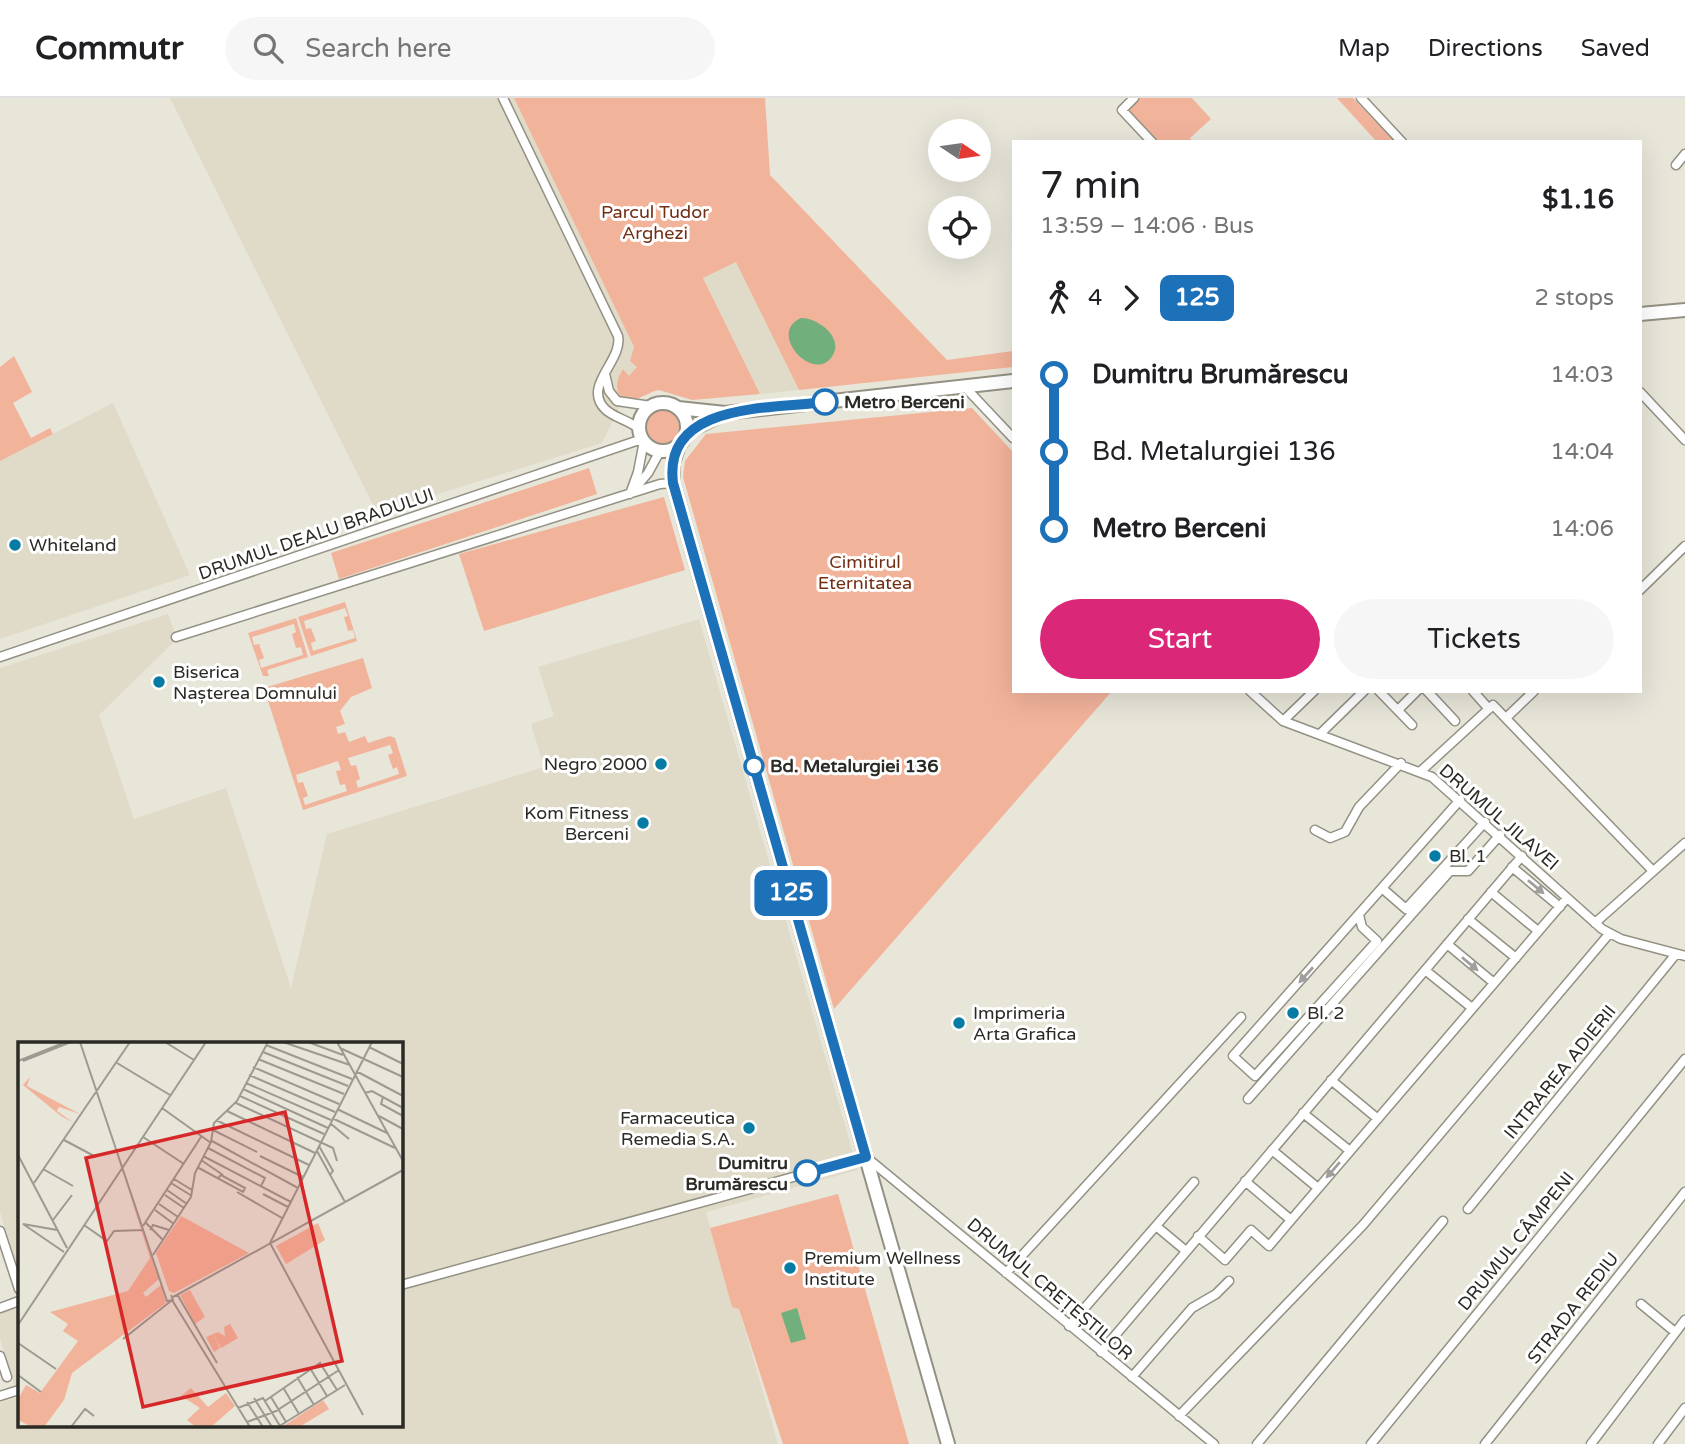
<!DOCTYPE html>
<meta charset="utf-8">
<style>
:root{--surface:#fff;--page:#f6f6f6;--text:#202124;--muted:#757577;--line:#e0e0e0;--accent:#db2777}
body{margin:0;font-family:"Varela Round",sans-serif;background:var(--page);color:var(--text);height:100vh;display:flex;flex-direction:column;font-size:26px;white-space:nowrap}
*{box-sizing:border-box;margin:0}
p{font-size:23px;color:var(--muted)}
.icon{flex:none;width:38px;height:38px;fill:none;stroke:currentColor;stroke-width:2;stroke-linecap:round;stroke-linejoin:round}
.map{position:relative;flex:1;overflow:hidden}
.drawer{position:absolute;left:1012px;top:42px;width:630px;height:553px;display:flex;flex-direction:column;background:var(--surface);border-radius:0px;box-shadow:0 7px 28px #0002}
.drawer>*{flex:none}
.badge{padding:0 14px;border-radius:10px;font-size:24px;line-height:46px}
.needle{width:46px;rotate:103deg}
.buttons{position:absolute;left:928px;top:21px;display:grid;gap:14px}
.buttons a{display:grid;place-items:center;width:63px;height:63px;border-radius:50%;background:var(--surface);box-shadow:0 7px 28px #0002;font-size:35px}
.map>.badge{position:absolute;translate:-50% -50%;box-shadow:0 0 0 4px #fff}
.legs{display:flex;align-items:center;gap:10px;height:77px;padding:0 28px;font-size:23px}
.legs p{margin-inline-start:auto}
.overview{display:flex;align-items:center;justify-content:space-between;height:119px;padding:0 28px}
h1{font-size:38px;font-weight:600;line-height:52px}
.button{display:flex;gap:14px;margin-top:auto;padding:14px 28px}
.button a{flex:1;height:80px;border-radius:42px;background:var(--accent);color:#fff;font-size:28px;font-weight:600;line-height:80px;text-align:center}
.button a+a{background:var(--page);color:var(--text)}
ul{padding:0 28px;list-style:none}
li{display:flex;align-items:center;gap:24px;height:77px;font-size:26px}
li i{display:grid;place-items:center;width:10px;height:100%;margin:0 9px;background:currentColor}
li i::after{content:'';width:18px;height:18px;margin:-9px;border:5px solid;border-radius:50%;background:var(--surface)}
li p{margin-inline-start:auto}
li:first-child i{background:linear-gradient(#0000 50%,currentColor 0)}
li:last-child i{background:linear-gradient(currentColor 50%,#0000 0)}
header{display:flex;align-items:center;gap:42px;box-sizing:border-box;height:98px;padding:0 35px;background:var(--surface);border-bottom:2px solid var(--line)}
header strong{font-size:33px}
nav{display:flex;gap:38px;margin-inline-start:auto;font-size:24px}
.search{width:490px;height:63px;background:var(--page);display:flex;align-items:center;gap:18px;box-sizing:border-box;padding:0 24px;border-radius:38px;color:var(--muted);font-size:26px}
.map>svg:first-child{display:block}
.built{fill:#e0dbc8}
.green{fill:#f2b39b;fill-rule:evenodd}
.water{fill:#71af7d}
.lines{fill:none;stroke-linecap:round;stroke-linejoin:round}
.minor-casing{stroke:#939084;stroke-width:11}
.secondary-casing{stroke:#939084;stroke-width:16}
.minor{stroke:#fff;stroke-width:8}
.secondary{stroke:#fff;stroke-width:12}
.oneway{fill:#a09f9d}
.line-1-casing{stroke:#fff;stroke-width:16}
.line-1{stroke:#1d71b8;stroke-width:10}
.stop-1-dot{fill:#fff;stroke:#1d71b8;stroke-width:3.5}
.poi-dot{fill:#067ba3;stroke:#fff;stroke-width:2.5}
.labels{text-anchor:middle;stroke-width:6;stroke-linejoin:round;paint-order:stroke}
.park-label{font-size:18px;fill:#712e13;stroke:#fff}
.stop-label{font-size:18px;font-weight:bold;fill:#2b2a25;stroke:#fff;text-anchor:start}
.street-label{font-size:18px;fill:#2b2a25;stroke:#fff}
.poi-label{font-size:18px;fill:#2b2a25;stroke:#fff;text-anchor:start}
.inset-road{fill:none;stroke:#9c9a91;stroke-width:2}
.view{fill:#d62828;fill-opacity:0.15;stroke:#d62828;stroke-width:3.5}
.inset-edge{fill:none;stroke:#2b2a25;stroke-width:3.5}
</style>
<header>
<strong>Commutr</strong>
<div class="search"><svg class="icon" aria-label="search" viewBox="0 0 24 24"><circle cx="10" cy="10" r="6"/><path d="M15 15l6 6"/></svg>Search here</div>
<nav><a>Map</a><a>Directions</a><a>Saved</a></nav>
</header>
<div class="map">
<svg width="1685" height="1346" viewBox="0 0 1685 1346">
<rect width="100%" height="100%" fill="#e8e5d9"/>
<path class="built" d="M170 0H514L645 272V277L623 303 602 345 377 415Z
M737 163 799 292 760 296 703 180Z
M113 305 190 477 0 541V363Z
M168 516 177 541 99 617 134 721 226 690 291 890 327 736 544 669 531 626 554 618 538 569 699 521 858 1072 706 1114 732 1209 739 1211 778 1346H0V1305L18 1299 0 1241V1214L19 1207V1327H401V945H19V1177L0 1114V570Z"/>
<path class="green" d="M514 0H765L770 77 947 262 1013 253V269L799 292 736 164 703 180 760 296 692 302 659 292C650 292 627 313 618 294 615 285 619 278 623 271L629 278 637 269 630 263 634 249Z
M1139 0H1192L1211 21 1190 40 1193 44H1155L1126 12Z
M1337 0H1353L1395 44H1377Z
M14 258 32 294 13 305 31 340 50 330 53 336 0 363V269Z
M972 310 1013 354V593H1112L834 911 683 379 685 363 706 336Z
M645 329a17 17 0 1 1 34 0a17 17 0 1 1-34 0Z
M589 370 597 396 339 481 331 455Z
M664 399 685 472 484 533 459 456Z
M345 504 357 543 311 558 298 519ZM345 510 348 518 344 519 348 533 353 532 355 540 313 553 311 545 316 543 311 530 306 531 304 523Z
M296 520 308 559 267 572 269 578H263L248 535ZM294 526 296 534 292 536 296 550 301 549 303 557 261 570 259 562 264 560 259 546 254 547 252 539Z
M363 560 372 590 351 599 340 613 345 626 336 629 338 636 345 634 349 644 365 638 368 645 390 638 395 640 407 678 303 712 264 590ZM390 647 393 655 388 657 393 671 397 669 399 676 358 690 356 683 360 681 356 667 351 668 348 660ZM338 663 341 672 336 673 340 687 345 686 347 693 305 707 303 700 308 698 303 684 298 685 296 677Z
M838 1096 909 1346H783L739 1211 732 1209 710 1130Z"/>
<path class="water" d="M801 220C819 220 846 241 831 260 812 284 767 235 801 220Z
M797 1210 806 1241 791 1245 781 1215Z"/>
<g class="lines">
<g class="minor-casing">
<path id="minor" d="M503 0 618 238C623 263 582 288 605 311 614 320 629 322 639 331
M1134 0 1122 12 1152 44
M1361 0 1402 44
M1676 67 1685 56
M605 276 609 293 617 303 651 308
M964 288 1013 340
M1640 294 1685 342
M632 394 648 375 660 353
M630 396 638 374 644 343
M1640 492 1685 448
M176 539 660 386 673 385
M0 559 642 341
M1250 593 1283 623 1432 679 1602 831 1621 841 1685 858
M1379 593 1412 627
M1427 593 1455 623
M1473 593 1489 611
M1398 612 1417 593
M1506 620 1534 593
M1283 623 1314 593
M1320 636 1364 593
M1421 673 1493 607 1653 773
M1315 732 1330 740 1345 734 1359 709 1401 665
M1512 769 1560 809
M1383 791 1406 811 1485 724
M1491 794 1538 833
M1359 817 1362 829 1377 843 1255 978 1233 958 1460 702
M1468 821 1516 860
M1595 825 1685 745
M1447 846 1494 885
M1425 872 1472 910
M1331 982 1378 1021
M1248 1001 1450 773H1468L1500 737
M1303 1015 1350 1053
M1272 1052 1318 1090
M1245 1083 1291 1122 1567 800
M1468 1111 1676 856
M1156 1128 1186 1153
M0 1133 19 1191
M1198 1138 1225 1162 1251 1132 1269 1148 1291 1122
M1006 1175 1241 919
M401 1187 866 1059 1214 1346
M1641 1206 1675 1234
M0 1210 19 1203
M1069 1228 1194 1084
M1101 1254 1522 758
M0 1258 7 1279
M1132 1279 1192 1210 1216 1196 1229 1183
M0 1298 19 1292
M1179 1318 1363 1127 1609 836
M1257 1346 1443 1123
M1371 1346 1685 961
M1485 1346 1685 1094
M1591 1346 1685 1222
M1658 1346 1685 1310"/>
</g>
<g class="secondary-casing">
<path id="secondary" d="M1640 216 1685 212
M639 329a24 24 0 1 1 48 0a24 24 0 1 1-48 0Z
M678 310 725 315 1013 283
M687 334 721 317
M679 347 673 365V385L948 1346"/>
</g>
<use href="#minor" class="minor"/>
<use href="#secondary" class="secondary"/>
</g>
<defs><path id="oneway-solid" d="M-6-.8H1V-3.2L6.5 0L1 3.2V.8H-6Z" transform="scale(1.75)"/></defs>
<g class="oneway">
<use href="#oneway-solid" transform="translate(1536 789) rotate(40)"/>
<use href="#oneway-solid" transform="translate(1470 866) rotate(40)"/>
<use href="#oneway-solid" transform="translate(1306 877) rotate(132)"/>
<use href="#oneway-solid" transform="translate(1333 1072) rotate(131)"/>
</g>
<g class="lines">
<g class="line-1-casing">
<path id="line-1" d="M807 1075 866 1059 673 385C663 304 770 311 825 304"/>
</g>
<use href="#line-1" class="line-1"/>
</g>
<g class="stop-1-dot">
<circle cx="825" cy="304" r="12"/>
<circle cx="754" cy="668" r="9"/>
<circle cx="807" cy="1075" r="12"/>
</g>
<g class="poi-dot">
<circle cx="15" cy="447" r="7"/>
<circle cx="159" cy="584" r="7"/>
<circle cx="661" cy="666" r="7"/>
<circle cx="643" cy="725" r="7"/>
<circle cx="1435" cy="758" r="7"/>
<circle cx="1293" cy="915" r="7"/>
<circle cx="959" cy="925" r="7"/>
<circle cx="749" cy="1030" r="7"/>
<circle cx="790" cy="1170" r="7"/>
</g>
<g class="labels">
<g class="park-label">
<text x="655" y="120">Parcul Tudor<tspan x="655" dy="21">Arghezi</tspan></text>
<text x="865" y="470">Cimitirul<tspan x="865" dy="21">Eternitatea</tspan></text>
</g>
<g class="stop-label">
<text x="844" y="310">Metro Berceni</text>
<text x="770" y="674">Bd. Metalurgiei 136</text>
<text x="788" y="1071" text-anchor="end">Dumitru<tspan x="788" dy="21">Brumărescu</tspan></text>
</g>
<g class="street-label">
<text transform="translate(316 436) rotate(-19)" y="6">DRUMUL DEALU BRADULUI</text>
<text transform="translate(1499 719) rotate(41)" y="6">DRUMUL JILAVEI</text>
<text transform="translate(1560 974) rotate(-51)" y="6">INTRAREA ADIERII</text>
<text transform="translate(1516 1143) rotate(-51)" y="6">DRUMUL CÂMPENI</text>
<text transform="translate(1050 1191) rotate(40)" y="6">DRUMUL CREȚEȘTILOR</text>
<text transform="translate(1573 1210) rotate(-52)" y="6">STRADA REDIU</text>
</g>
<g class="poi-label">
<text x="29" y="453">Whiteland</text>
<text x="173" y="580">Biserica<tspan x="173" dy="21">Nașterea Domnului</tspan></text>
<text x="647" y="672" text-anchor="end">Negro 2000</text>
<text x="629" y="721" text-anchor="end">Kom Fitness<tspan x="629" dy="21">Berceni</tspan></text>
<text x="1449" y="764">Bl. 1</text>
<text x="973" y="921">Imprimeria<tspan x="973" dy="21">Arta Grafica</tspan></text>
<text x="1307" y="921">Bl. 2</text>
<text x="735" y="1026" text-anchor="end">Farmaceutica<tspan x="735" dy="21">Remedia S.A.</tspan></text>
<text x="804" y="1166">Premium Wellness<tspan x="804" dy="21">Institute</tspan></text>
</g>
</g>
<g transform="translate(18 944)">
<rect width="385" height="385" fill="#e8e5d9"/>
<path d="M12 35 9 44 62 72 41 65 39 69 56 81 43 74 5 43ZM107 137 141 237 125 251 128 255 143 243 148 261 54 331 46 358 26 385H14L0 378V357L8 343 22 351 60 299 45 289 50 282 32 270 110 249 132 216ZM163 174 231 211 156 251 151 249 138 211ZM300 181 307 198 268 222 258 204ZM172 248 187 275 177 282 162 253ZM212 282 220 296 203 306 195 292 202 306 196 310 188 295 200 290 207 294 206 285ZM173 346 190 365 208 351 217 364 193 385H178L169 378 182 366 163 354ZM305 358 311 367 281 385H264Z" fill="#f2b39b"/>
<path class="inset-road" d="M62 0 149 259 155 258 153 253M147 0 176 18M265 0 332 23M290 0 325 13M319 0 385 119M248 3 334 37M351 5 385 22M322 6 385 35M245 10 330 44M240 17 326 52M0 19 48 0M5 19 53 0M99 21 152 53M235 25 321 62M338 29 385 54M231 33 317 70M228 41 313 78M225 47 310 86M347 51 354 49 385 66M222 54 306 92M365 55 363 62 385 74M218 61 315 106 319 119M144 66 193 101M319 67 369 91M209 69 297 111M361 74 385 87M314 76 377 106M198 78 291 123M312 81 331 97M195 88 239 110M125 95 166 122M46 98 78 115M194 99 280 146M301 104 315 129 312 133M190 106 247 136 243 144M299 109 327 160M0 113 49 206M185 114 273 160M242 114 285 135M183 118 205 133M179 125 225 150 227 146 203 133 200 136M25 127 55 144M156 137 174 148M16 141 112 0M149 148 169 162M219 150 264 176M245 152 270 165M147 153 166 166M174 154 153 141 183 95M141 162 160 175M137 168 156 182M35 178 54 153M128 181 145 198M66 183 89 199 96 189 125 188M125 184 153 141M39 188 5 182 46 210M132 188 135 183 151 188M135 213 173 155 177 131 193 100 196 81 219 59 250 0M159 252 199 321M155 255 385 128M154 258 232 385M0 283 188 0M105 297 153 259M0 301 38 327M292 326 309 354M0 333 23 350M279 335 296 363M266 347 281 372M253 355 268 380M236 356 254 385M247 359 302 321 319 348M229 360 245 385M220 366 245 356 262 384M345 373 252 201 354 0M229 380 258 369 321 328M53 385 67 367 76 374M260 385 327 343"/>
<path class="view" d="M267 70 324 319 125 365 68 116Z"/>
<rect width="385" height="385" class="inset-edge"/>
</g>
</svg>
<div class="buttons">
<a><svg class="needle" viewBox="-14 -14 28 28"><path d="M0-13l5 13h-10z" fill="#e53935"/><path d="M0 13l5-13h-10z" fill="#757577"/></svg></a>
<a><svg class="icon" aria-label="locate" viewBox="0 0 24 24"><circle cx="12" cy="12" r="6"/><path d="M12 2v4M12 18v4M2 12h4M18 12h4"/></svg></a>
</div>
<b class="badge" style="left:791px;top:795px;background:#1d71b8;color:#fff">125</b>
<section class="drawer">
<div class="overview"><div><h1>7 min</h1><p>13:59 – 14:06 · Bus</p></div><b>$1.16</b></div>
<div class="legs"><svg class="icon" aria-label="walk" viewBox="0 0 24 24"><circle cx="13" cy="4" r="2"/><path d="M13 8l-2 6 4 7M11 14l-3 7M7 12l3-4h3l4 4"/></svg>4<svg class="icon" aria-label="forward" viewBox="0 0 24 24"><path d="M9 5l7 7-7 7"/></svg><b class="badge" style="background:#1d71b8;color:#fff">125</b><p>2 stops</p></div>
<ul>
<li><i style="color:#1d71b8"></i><b>Dumitru Brumărescu</b><p>14:03</p></li>
<li><i style="color:#1d71b8"></i><span>Bd. Metalurgiei 136</span><p>14:04</p></li>
<li><i style="color:#1d71b8"></i><b>Metro Berceni</b><p>14:06</p></li>
</ul>
<div class="button"><a>Start</a><a>Tickets</a></div>
</section>
</div>
